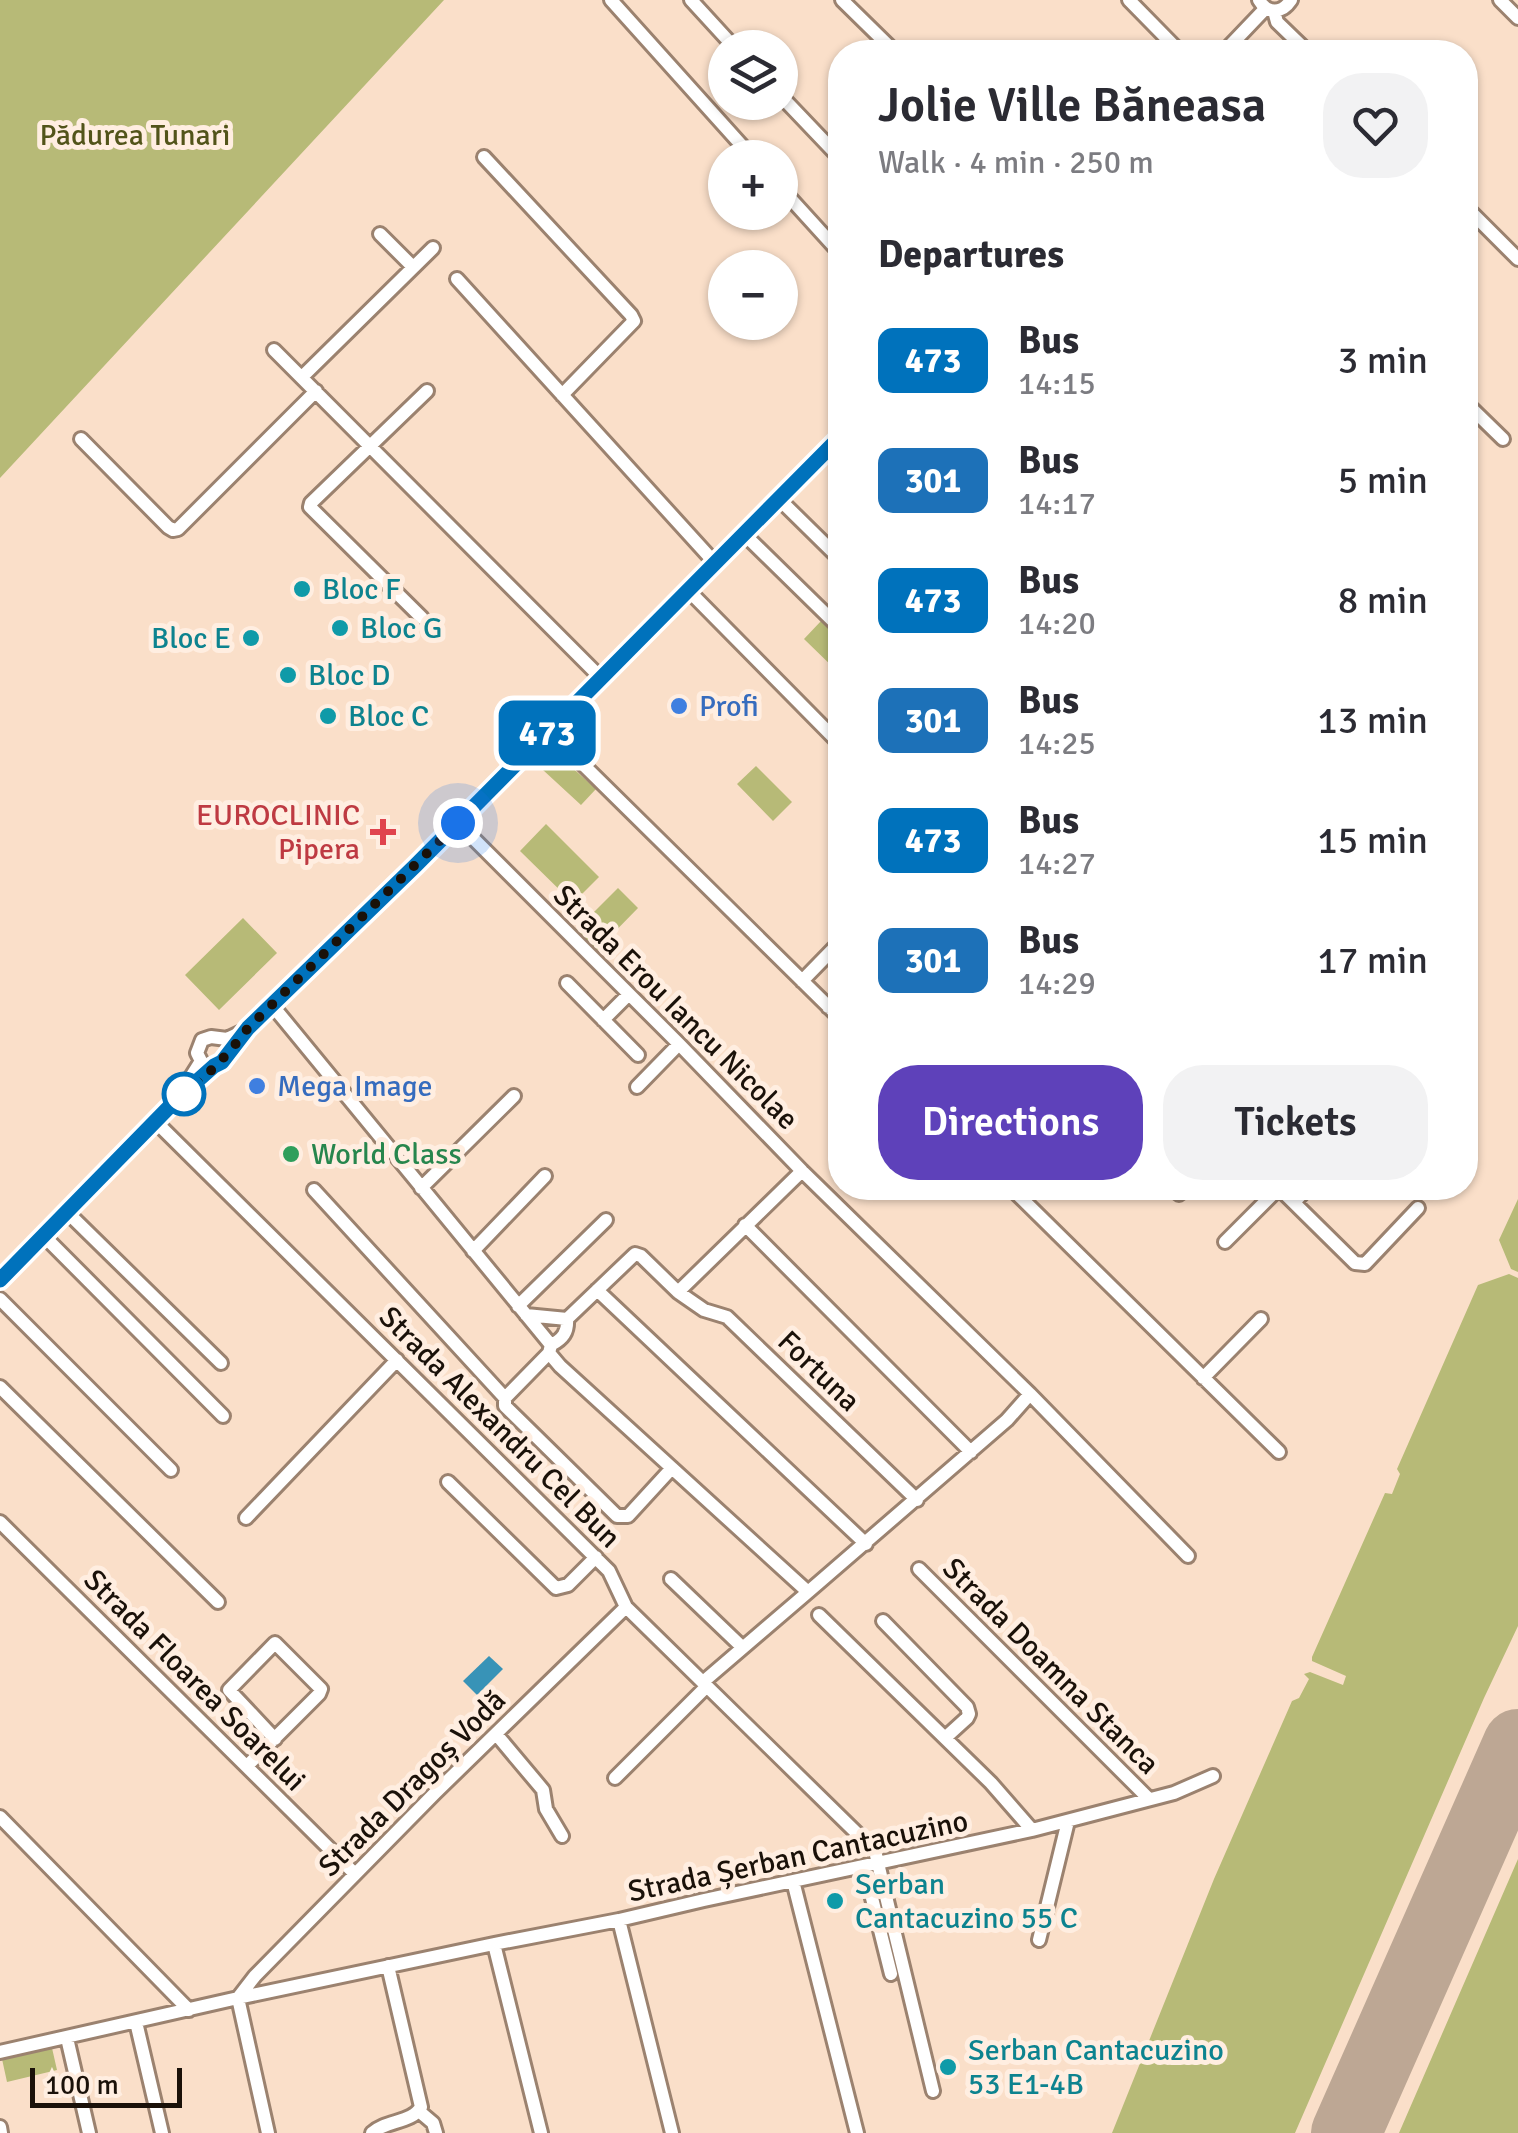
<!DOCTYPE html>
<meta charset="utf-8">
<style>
:root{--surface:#fff;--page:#f2f2f3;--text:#2b2b33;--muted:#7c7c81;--accent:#5e41ba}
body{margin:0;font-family:Signika,sans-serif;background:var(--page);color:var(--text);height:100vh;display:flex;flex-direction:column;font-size:38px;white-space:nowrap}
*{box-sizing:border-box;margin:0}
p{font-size:32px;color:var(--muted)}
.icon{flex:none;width:55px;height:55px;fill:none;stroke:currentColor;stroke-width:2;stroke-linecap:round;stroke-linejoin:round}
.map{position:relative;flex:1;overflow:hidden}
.panel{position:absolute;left:828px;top:40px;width:650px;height:1160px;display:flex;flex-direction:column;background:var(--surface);border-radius:40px;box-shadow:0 2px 8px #0004}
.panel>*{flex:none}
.badge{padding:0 20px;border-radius:15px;font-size:35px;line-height:65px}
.tools{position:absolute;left:708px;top:30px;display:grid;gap:20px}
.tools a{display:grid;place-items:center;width:90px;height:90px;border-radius:50%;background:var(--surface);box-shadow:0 2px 8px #0004;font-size:50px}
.scale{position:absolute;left:30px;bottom:25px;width:152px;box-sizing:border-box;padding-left:10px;border:5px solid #1a1109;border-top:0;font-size:28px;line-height:35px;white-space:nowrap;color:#1a1109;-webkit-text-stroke:8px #ffeee1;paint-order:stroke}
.you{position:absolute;width:50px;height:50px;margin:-25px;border:8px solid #fff;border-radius:50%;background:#1a73e8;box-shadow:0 0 0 15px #1a73e833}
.map>.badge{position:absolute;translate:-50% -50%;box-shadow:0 0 0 5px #fff}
h2{padding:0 50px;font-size:38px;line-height:90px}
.round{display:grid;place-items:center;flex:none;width:105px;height:105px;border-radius:40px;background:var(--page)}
.overview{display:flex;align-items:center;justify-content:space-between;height:170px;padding:0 50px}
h1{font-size:48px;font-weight:600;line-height:75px}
.primary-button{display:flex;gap:20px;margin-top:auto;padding:20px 50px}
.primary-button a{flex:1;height:115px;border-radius:40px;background:var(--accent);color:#fff;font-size:40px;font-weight:600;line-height:115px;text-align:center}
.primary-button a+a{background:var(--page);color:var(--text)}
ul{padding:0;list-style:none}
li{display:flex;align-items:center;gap:30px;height:120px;padding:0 50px}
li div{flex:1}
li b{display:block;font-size:38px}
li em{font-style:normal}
li .badge{min-width:110px;font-weight:700;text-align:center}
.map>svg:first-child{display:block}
.green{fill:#b7ba77}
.water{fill:#3893b7}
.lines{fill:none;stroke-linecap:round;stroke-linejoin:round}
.runway{stroke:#bda794;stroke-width:70}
.minor-casing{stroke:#9b826f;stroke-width:18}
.minor{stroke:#fff;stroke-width:12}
.line-casing{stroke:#fff;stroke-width:22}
.line{stroke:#0072bc;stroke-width:15}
.walk{stroke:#1a1109;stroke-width:10;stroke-dasharray:0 18}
.culture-dot{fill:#0f9aa8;stroke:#ffeee1;stroke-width:4}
.shop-dot{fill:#3f7fe0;stroke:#ffeee1;stroke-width:4}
.health-dot{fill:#e0444e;stroke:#ffeee1;stroke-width:4}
.stop-dot{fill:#fff;stroke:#0072bc;stroke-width:5}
.leisure-dot{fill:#2e9e5b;stroke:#ffeee1;stroke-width:4}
.labels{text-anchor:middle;stroke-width:10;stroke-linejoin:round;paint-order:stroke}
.park-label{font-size:30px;fill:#52541a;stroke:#ffeee1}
.culture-label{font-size:30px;fill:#0d838f;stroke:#ffeee1;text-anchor:start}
.shop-label{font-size:30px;fill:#366cbe;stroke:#ffeee1;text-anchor:start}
.health-label{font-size:30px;fill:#be3a42;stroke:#ffeee1;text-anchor:end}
.street-label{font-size:30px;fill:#1a1109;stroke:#ffeee1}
.leisure-label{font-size:30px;fill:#27864d;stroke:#ffeee1;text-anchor:start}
</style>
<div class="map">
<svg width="1518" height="2133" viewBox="0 0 1518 2133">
<rect width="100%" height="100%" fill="#fadfc9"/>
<path class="green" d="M0 0H444L0 478Z
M821 621 840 639V674L804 639Z
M557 754 596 789 581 805 543 770Z
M756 766 792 802 773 821 737 784Z
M546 824 599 877 573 903 520 851Z
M618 888 638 908 594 953 573 933Z
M243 918 277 953 219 1010 185 975Z
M1518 1199V1272L1511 1269 1499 1240Z
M1509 1274 1518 1278V1626L1484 1698 1295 2133H1112L1214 1879 1292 1701 1299 1698 1309 1679 1304 1674 1310 1672 1343 1685 1346 1676 1312 1661V1657L1385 1493 1392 1494 1400 1474 1397 1469 1478 1285Z
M1518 1859V2133H1399Z
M52 2048 57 2070 7 2082 2 2059Z"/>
<path class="water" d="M489 1656 503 1669 477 1695 463 1681Z"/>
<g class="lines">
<path class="runway" d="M1346 2133 1518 1744"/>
<g class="minor-casing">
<path id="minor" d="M611 0 753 158
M691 0 735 48
M842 0 895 52
M1129 0 1180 52
M1259 0C1267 14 1282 14 1291 0
M1500 0 1518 18
M1274 11 1277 22 1308 52
M1224 52 1265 9
M780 95 840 158
M484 157 631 315 634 321 562 395
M780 187 840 253
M1465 206 1518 259
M380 234 413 267
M457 279 715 563
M274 350 601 678
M302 377 433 248
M1465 402 1503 439
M81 439 168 527 173 530 178 529 316 391
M779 499 840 559
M744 534 840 628
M688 590 840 744
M422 618 310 507 311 503 427 391
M549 731 840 1018
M458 823 679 1044 802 1171 1030 1394 1188 1556
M802 981 840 942
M567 983 638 1055
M272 1005 551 1345
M828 1007 840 995
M603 1020 629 994
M637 1087 679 1044
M184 1088 201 1061 197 1053 202 1040 211 1037 227 1039 244 1031
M155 1121 609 1571 626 1607 875 1851 933 2091
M421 1188 514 1096
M1011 1188 1279 1452
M314 1190 505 1398
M1179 1194 1185 1188
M1294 1202 1308 1188
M67 1212 221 1363
M745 1225 971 1452
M44 1236 223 1416
M1225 1242 1279 1188 1355 1263 1365 1264 1418 1208
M473 1251 545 1176
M0 1280 177 1099 214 1066 222 1061 248 1028 395 886 840 437
M597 1290 866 1544
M678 1292 802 1171
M0 1299 171 1470
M518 1306 606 1220
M526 1315 567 1319
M549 1353 560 1366 808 1592 1007 1420 1030 1394
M1203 1378 1261 1319
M0 1387 218 1602
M672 1468 628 1516H617L505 1406V1398L549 1353 551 1345C563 1339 568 1332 567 1319L635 1254 641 1256 678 1292 704 1310 727 1317 917 1500
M448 1482 556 1588 568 1585 596 1557
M246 1518 397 1360
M0 1522 355 1874
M919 1569 1148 1798
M671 1579 742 1647
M819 1615 991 1783 1032 1830
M883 1621 967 1707 969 1714 967 1718 945 1738
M703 1682 808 1592
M496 1734 543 1790 546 1809 562 1836
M247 1766 319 1694 321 1689 275 1643 229 1690 275 1739
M615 1778 707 1686
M0 1817 189 2010
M864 1866 891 1974
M793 1881 857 2133
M619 1920 672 2133
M1039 1940 1068 1821
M494 1944 541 2133
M136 2022 162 2133
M67 2038 89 2133
M0 2052 238 1998 494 1944 619 1920 704 1900 1032 1830 1174 1793 1213 1776
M420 2112 433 2123 436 2133
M0 2127 1 2133
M268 2133 238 1998 255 1976 435 1793 626 1607
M372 2133C386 2120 412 2123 421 2107L388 1966"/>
</g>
<use href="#minor" class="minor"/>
</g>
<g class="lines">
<g class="line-casing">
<path id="line" d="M0 1280 178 1098 214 1066 222 1062 248 1028 416 865 840 437"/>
</g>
<use href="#line" class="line"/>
<path class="walk" d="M184 1094C208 1075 229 1054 248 1028L458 823"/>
</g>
<g class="culture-dot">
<circle cx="302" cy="589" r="10"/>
<circle cx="340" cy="628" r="10"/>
<circle cx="251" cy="638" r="10"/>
<circle cx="288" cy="675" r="10"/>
<circle cx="328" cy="716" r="10"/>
<circle cx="835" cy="1901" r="10"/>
<circle cx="948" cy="2067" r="10"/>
</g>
<g class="shop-dot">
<circle cx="679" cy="706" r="10"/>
<circle cx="257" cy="1086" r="10"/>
</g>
<path class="health-dot" d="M378 817h10v10h10v10h-10v10h-10v-10h-10v-10h10z"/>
<circle class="stop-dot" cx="184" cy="1094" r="20"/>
<circle class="leisure-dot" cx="291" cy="1154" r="10"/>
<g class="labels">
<g class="park-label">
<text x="135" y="145">Pădurea Tunari</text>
</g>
<g class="culture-label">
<text x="322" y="599">Bloc F</text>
<text x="360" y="638">Bloc G</text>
<text x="231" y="648" text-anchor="end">Bloc E</text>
<text x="308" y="685">Bloc D</text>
<text x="348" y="726">Bloc C</text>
<text x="855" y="1894">Serban<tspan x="855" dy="34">Cantacuzino 55 C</tspan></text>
<text x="968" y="2060">Serban Cantacuzino<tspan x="968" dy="34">53 E1-4B</tspan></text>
</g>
<g class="shop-label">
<text x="699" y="716">Profi</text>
<text x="277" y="1096">Mega Image</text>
</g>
<g class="health-label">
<text x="360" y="825">EUROCLINIC<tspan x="360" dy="34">Pipera</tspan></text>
</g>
<g class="street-label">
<text transform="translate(676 1007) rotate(45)" y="10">Strada Erou Iancu Nicolae</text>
<text transform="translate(819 1371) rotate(44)" y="10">Fortuna</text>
<text transform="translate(500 1427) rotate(45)" y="10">Strada Alexandru Cel Bun</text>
<text transform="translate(1051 1666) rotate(45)" y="10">Strada Doamna Stanca</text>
<text transform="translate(195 1680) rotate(45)" y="10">Strada Floarea Soarelui</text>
<text transform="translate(412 1783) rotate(-45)" y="10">Strada Dragoș Vodă</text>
<text transform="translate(798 1856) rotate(-12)" y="10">Strada Șerban Cantacuzino</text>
</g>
<g class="leisure-label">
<text x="311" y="1164">World Class</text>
</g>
</g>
</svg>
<div class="tools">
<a><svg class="icon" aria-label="layers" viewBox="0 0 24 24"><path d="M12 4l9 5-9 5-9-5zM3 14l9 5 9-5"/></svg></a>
<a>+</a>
<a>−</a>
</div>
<div class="scale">100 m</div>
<div class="you" style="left:458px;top:823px"></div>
<b class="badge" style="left:547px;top:733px;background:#0072bc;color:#fff">473</b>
<section class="panel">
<div class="overview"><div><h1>Jolie Ville Băneasa</h1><p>Walk · 4 min · 250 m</p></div><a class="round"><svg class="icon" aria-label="heart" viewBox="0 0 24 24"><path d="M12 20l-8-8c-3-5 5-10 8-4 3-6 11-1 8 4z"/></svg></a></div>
<h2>Departures</h2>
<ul>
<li><span class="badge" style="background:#0072bc;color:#fff">473</span><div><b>Bus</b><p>14:15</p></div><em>3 min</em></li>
<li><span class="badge" style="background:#1d71b8;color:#fff">301</span><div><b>Bus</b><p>14:17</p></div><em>5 min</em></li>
<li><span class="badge" style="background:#0072bc;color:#fff">473</span><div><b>Bus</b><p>14:20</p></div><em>8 min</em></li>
<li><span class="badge" style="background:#1d71b8;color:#fff">301</span><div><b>Bus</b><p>14:25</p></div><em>13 min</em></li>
<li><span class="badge" style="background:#0072bc;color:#fff">473</span><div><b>Bus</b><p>14:27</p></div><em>15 min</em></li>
<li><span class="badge" style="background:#1d71b8;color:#fff">301</span><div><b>Bus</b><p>14:29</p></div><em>17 min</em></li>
</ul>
<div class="primary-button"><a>Directions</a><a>Tickets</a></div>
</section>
</div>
